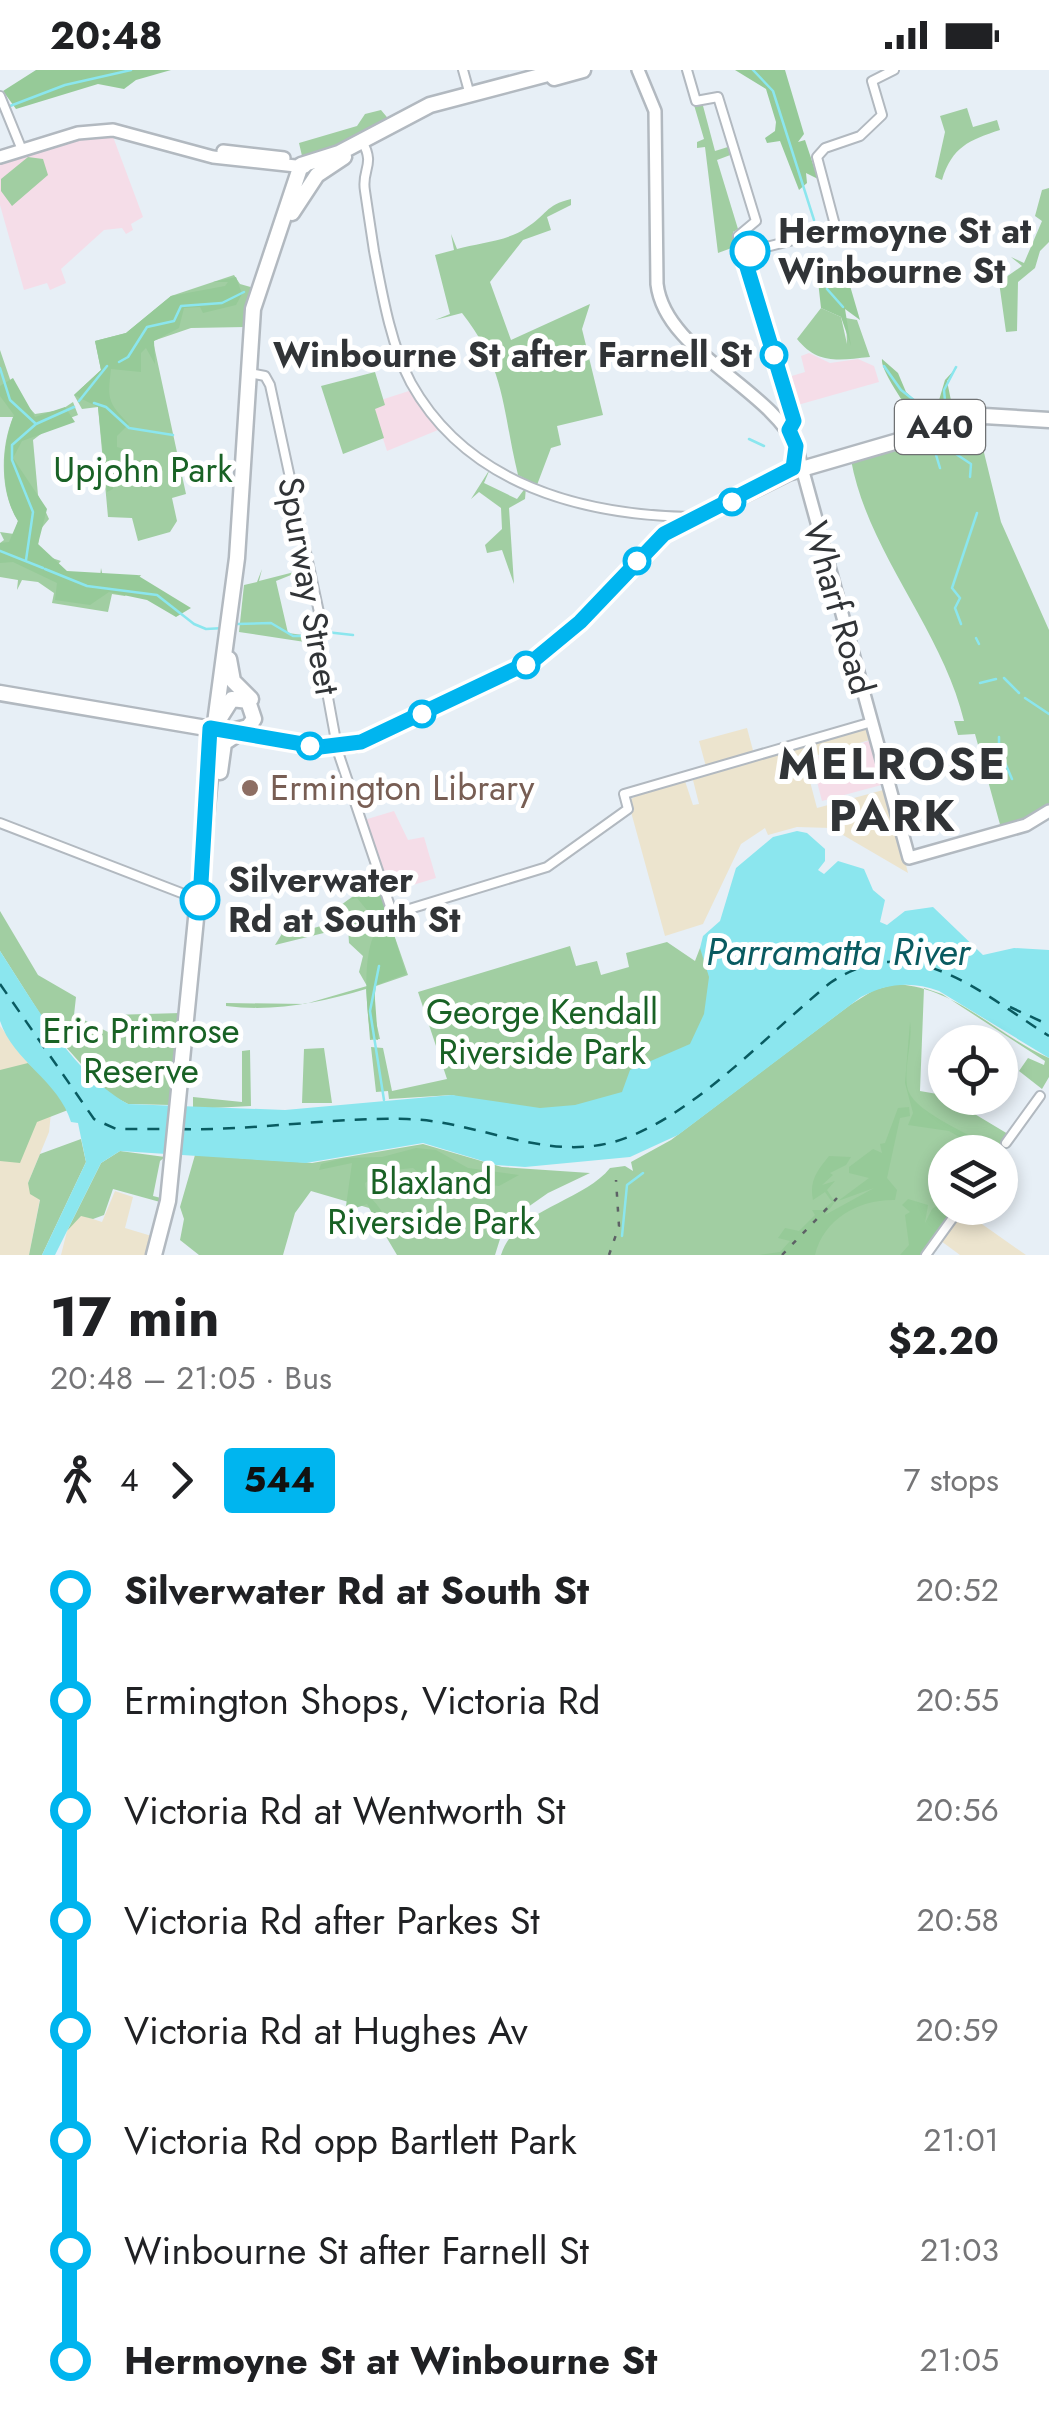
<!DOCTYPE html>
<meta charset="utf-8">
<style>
:root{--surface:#fff;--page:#f6f6f6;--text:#202124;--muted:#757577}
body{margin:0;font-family:Jost,sans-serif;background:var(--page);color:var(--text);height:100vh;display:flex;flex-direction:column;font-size:38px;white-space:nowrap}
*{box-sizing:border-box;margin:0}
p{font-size:32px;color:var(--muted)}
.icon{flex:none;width:55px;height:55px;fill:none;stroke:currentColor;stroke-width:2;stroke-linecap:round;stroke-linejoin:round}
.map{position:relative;height:1185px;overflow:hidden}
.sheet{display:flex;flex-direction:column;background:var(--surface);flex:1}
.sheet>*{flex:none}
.badge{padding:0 20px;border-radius:8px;font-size:35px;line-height:65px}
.tools{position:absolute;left:928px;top:955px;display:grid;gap:20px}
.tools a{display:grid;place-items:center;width:90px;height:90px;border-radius:50%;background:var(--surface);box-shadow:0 5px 15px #0003;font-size:50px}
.map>.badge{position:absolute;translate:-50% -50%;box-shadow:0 0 0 5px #fff}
.legs{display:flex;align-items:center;gap:15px;height:110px;padding:0 50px;font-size:32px}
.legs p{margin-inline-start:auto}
.overview{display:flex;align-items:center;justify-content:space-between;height:170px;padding:0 50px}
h1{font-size:55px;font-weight:700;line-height:75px}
ul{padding:0 50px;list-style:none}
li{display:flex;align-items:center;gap:35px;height:110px;font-size:38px}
li i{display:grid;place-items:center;width:15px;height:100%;margin:0 12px;background:currentColor}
li i::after{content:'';width:25px;height:25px;margin:-12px;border:8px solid;border-radius:50%;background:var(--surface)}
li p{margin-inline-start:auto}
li:first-child i{background:linear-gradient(#0000 50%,currentColor 0)}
li:last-child i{background:linear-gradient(currentColor 50%,#0000 0)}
.status{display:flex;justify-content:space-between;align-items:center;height:70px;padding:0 50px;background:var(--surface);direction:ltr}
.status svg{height:28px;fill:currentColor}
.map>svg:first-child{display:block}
.industrial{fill:#ece4ce}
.education{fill:#f5dde8}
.green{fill:#a1cea2}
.forest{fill:#96ca98}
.water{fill:#8be6ee}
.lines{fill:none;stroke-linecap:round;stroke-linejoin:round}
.stream{stroke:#8be6ee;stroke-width:2.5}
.ferry{stroke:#095b61;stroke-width:2.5;stroke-dasharray:12 10;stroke-linecap:butt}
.minor-casing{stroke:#b2b9c0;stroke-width:12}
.major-casing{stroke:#b2b9c0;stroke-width:16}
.highway-casing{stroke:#b2b9c0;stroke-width:19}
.minor{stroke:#fff;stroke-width:8}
.major{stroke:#fff;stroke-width:11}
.highway{stroke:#fff;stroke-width:14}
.rail{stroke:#5d6165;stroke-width:2.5;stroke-dasharray:5 10;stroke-linecap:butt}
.highway-bridge-casing{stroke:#b2b9c0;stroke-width:19;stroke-linecap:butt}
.highway-bridge{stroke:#fff;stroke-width:14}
.line-1-casing{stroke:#fff;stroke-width:22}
.line-1{stroke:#00b5ef;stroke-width:15}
.stop-1-dot{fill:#fff;stroke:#00b5ef;stroke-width:5}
.education-dot{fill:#8d6e63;stroke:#fff;stroke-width:4}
.labels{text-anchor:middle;stroke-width:10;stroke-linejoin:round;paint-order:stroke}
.shield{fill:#fff;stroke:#6f7173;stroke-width:2.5}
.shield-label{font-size:32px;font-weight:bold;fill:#313437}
.stop-label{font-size:35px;font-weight:bold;fill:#313437;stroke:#fff;text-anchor:start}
.park-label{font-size:35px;fill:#196225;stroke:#fff}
.street-label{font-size:35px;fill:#313437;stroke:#fff}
.education-label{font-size:35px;fill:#785e54;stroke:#fff;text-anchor:start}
.water-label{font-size:38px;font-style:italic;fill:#095b61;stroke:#fff}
.district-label{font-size:45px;font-weight:bold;letter-spacing:2.5px;fill:#313437;stroke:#fff}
</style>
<div class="status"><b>20:48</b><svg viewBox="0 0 49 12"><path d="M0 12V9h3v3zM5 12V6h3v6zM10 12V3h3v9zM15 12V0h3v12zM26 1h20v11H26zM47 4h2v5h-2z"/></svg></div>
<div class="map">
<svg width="1049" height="1185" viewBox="0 0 1049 1185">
<rect width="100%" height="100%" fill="#e7eff6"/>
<path class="industrial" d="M869 655 873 669 804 689 817 738 887 719 908 803 831 758 797 757 768 765 765 758 741 774 703 854 665 866 628 731 639 724 685 711 693 735 699 734 693 710 708 704 699 671 747 658 755 688Z
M0 956 53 1024 49 1062 28 1113 40 1129 29 1185H0Z
M115 1121 133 1127 125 1158 155 1167 151 1185H61L67 1161 81 1145 102 1152Z
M962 1140 1026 1185H960L941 1171Z"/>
<path class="education" d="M112 64 143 147 131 154 133 160 126 164 122 158 104 160 61 199 66 213 50 220 47 213 24 220 0 135V90L71 69Z
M809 283 830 293 858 289 874 296 879 312 794 336 785 308 805 302 801 286Z
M412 320 438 360 387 381 373 338 384 329Z
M872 670 885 714 822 731 811 689Z
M394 741 408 770 424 767 436 808 403 818 385 815 364 750Z"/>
<path class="green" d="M702 32 715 81 731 76 733 84 717 90 738 159 733 162 737 176 718 183 705 77 697 78V72L704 69 694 35Z
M967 38 973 57 997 50 1000 60C969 70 952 77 942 110L935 107 945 62 940 46Z
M381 40 391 52 343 78 302 86 299 73 357 56 365 44Z
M28 87 43 89 48 105 12 136 1 121V109Z
M1049 118V172L1040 181 1035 198 1018 212 1017 261 1006 262 999 212 1022 196 1011 187 1024 193 1042 151 1035 146 1042 120Z
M571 129V135L547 147 551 160 523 170 490 212 511 270 590 234 582 259 603 345 557 356 561 375 551 378 537 415 518 405C502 339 506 299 462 243L435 250 450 244 435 185 454 180 451 164 457 179C478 173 508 171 526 158 547 145 545 135 571 129Z
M234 205 240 214 254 218 245 257 191 258 153 271 186 424 172 428 177 451 170 462 138 471 132 448 108 447 98 337 82 339 74 325 101 300 95 271 126 263 171 226Z
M821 238 841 247 847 274 846 248 857 250 870 287C839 290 818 295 797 269Z
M0 280 14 321 35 344 61 340 73 332 78 345 54 354 33 370 38 425 49 449 40 460 37 483 61 491 56 496 73 507H100L101 498 103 507 141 505 125 526 112 524 108 542 52 533 54 523 38 512 22 510 17 520 18 510 0 507V473L4 470 0 462 14 464 18 451C0 423 0 379 13 347H0Z
M375 302 385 335 375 339 384 368 343 384 321 316Z
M977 354 1001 452 1049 560V737L1034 749 1001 758 975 664 958 665 954 651H964C942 559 868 483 851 390Z
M490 399 484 413 517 429 526 417 525 429 509 438 514 514 502 480 487 483 485 475 502 459 501 438 479 422 471 429Z
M262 499 259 511 306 499 276 511 288 563 318 567V574L239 562 244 515 257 512Z
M817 799 755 931 646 1022 543 1051 452 1025 389 1029 388 1021 376 1022 371 977 383 978 392 1021 447 1009 418 922 570 876 576 896 597 891 601 905 629 897 626 883 667 872 695 891 700 878Z
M375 810 408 905 376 916 373 938 380 969 370 970 366 919C320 933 274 942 226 936V933L305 934 367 916 359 902 363 886 349 873 348 857 275 875 286 857 300 862 345 849 341 835Z
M0 841 38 905 76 927 74 945 108 962 111 945 181 943 171 1035 128 1034 107 1023 49 958 0 881Z
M896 914C958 918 994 964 1049 988V1007L1042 1019 1019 1001 1028 988 1044 995 1045 991 942 924 924 918 920 1021 943 1025 1008 1064 994 1082H945V1138H955L921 1185H501C515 1139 583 1132 610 1098L625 1096 633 1101 631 1092 671 1070 850 935 874 920Z
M324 978 332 1033H302L304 979Z
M250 980 251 1036 193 1039V1027L242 1032V981Z
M28 993 50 1013 68 1040 37 1052 20 1093 0 1091V1000Z
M81 1069 86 1092 42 1185H29L40 1130 30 1124 28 1113 40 1084Z
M423 1074 502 1097 590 1103 548 1123 505 1153 495 1185H397L369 1138 311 1121 295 1143 283 1185H199L180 1170 184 1149 180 1137 195 1085 312 1093Z
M120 1081 165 1087 160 1091 153 1126 161 1128 160 1132 113 1119 104 1145 93 1149 81 1146 67 1161 101 1093Z"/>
<path class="forest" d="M36 0H171L136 10 124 19 98 14 16 39 3 21Z
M735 0H785L804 64 798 72 805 70 818 109 806 103 807 113 799 120 780 71 767 73 765 68 775 61 776 52 766 19Z
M846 202 860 250 845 239 851 276 841 247 821 238 818 211Z
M236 207 242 224 236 235 203 243 200 237 184 238 179 258 154 271 155 294 146 278 141 283V302L111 299C108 327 106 331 129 354L117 366V377L134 382 128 389 111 392 113 419 107 422 98 337 74 325 101 300 95 271 126 263 171 226 225 216 228 212H213Z
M882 289 898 303 906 322 934 347 945 310 958 296 947 311 955 350 918 360C911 340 880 302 882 289Z
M13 308 35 347 65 337 75 352 22 371 13 388 47 439 38 474 67 501 137 505 191 538 176 547 147 530 109 522 90 535 55 530 57 513 13 492 0 493V473L9 472 18 451C0 422 1 378 14 345L0 326V316Z
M377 811 406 904 374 916 378 970 371 968C366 939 361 875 380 856L357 828 349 830Z
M910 952C913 970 904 995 907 1016 910 1041 968 1062 989 1077L985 1082 949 1061 908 1055 913 1043 905 1013Z
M909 1037 910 1046 900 1048 887 1108 897 1120 895 1130C860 1129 824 1148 815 1185H759L780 1182 790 1171 778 1168 785 1158 799 1161 815 1145 812 1140H823L832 1132 825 1122 813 1130C809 1111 817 1101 829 1086L851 1087 846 1095 830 1103 833 1105 822 1115 835 1111 827 1120 835 1132 825 1145 874 1118 838 1131 869 1108 849 1103V1097L873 1079 882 1083 880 1074 885 1073 898 1038Z
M416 1078 436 1080 468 1098 519 1105 499 1116 412 1105 419 1103 413 1098 383 1101 365 1113C366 1128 380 1133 384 1147L379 1153 367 1134 350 1140 346 1136 352 1093 319 1100 321 1094 344 1088 382 1087Z
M908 1129 928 1135 925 1153 932 1139 945 1131V1138H955L921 1185H900L909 1175 905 1145 910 1142 902 1135Z"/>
<path class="water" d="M797 761 807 763 825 779V791L818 800 824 804 838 791 864 799 873 820 885 830 880 852 887 855 905 841 933 837 983 885 1014 878 1049 880V988L939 921C912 911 887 913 861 927L678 1065 630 1087 525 1097 496 1095 423 1073 306 1093 120 1081 101 1093 55 1185H42L86 1092 78 1053 71 1052C59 1011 13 991 0 951 0 932 0 901 0 881 35 934 71 1002 128 1034L285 1040 452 1025 540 1038 575 1035 622 1022 630 1000 690 974 704 944 709 907 700 878 703 866 720 851 736 798 773 767Z"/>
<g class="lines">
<path class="stream" d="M753 0 773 21 814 150
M10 36 65 15 131 0
M827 219 843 237
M119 292 128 287 147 257 174 251 181 236 222 233 244 222
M884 296 901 320 924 338 928 354
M0 298 10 330 36 354 12 375V390L33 442 26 490
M79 331 107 296
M94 333 106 337 129 358 173 365
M947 352 944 320 956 297
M36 354 74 337
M949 364 956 384 971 394 970 407
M749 369 764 376
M933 375 940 398
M0 481 43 498
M45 499 87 516 157 525 194 554 206 559 224 558
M236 554 271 553 293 566H316
M961 554 955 538 960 528 952 518 977 443
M326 562 353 565
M976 568 979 574
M1004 608 1019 623
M980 613 996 609
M1025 628 1049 644
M999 667V679L1012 709
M379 896 370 941 384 1030
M622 1166 627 1115 643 1103"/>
<path class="ferry" d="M0 914 94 1049 116 1059H171
M1010 937 1049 955
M179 1059C255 1061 331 1047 407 1049 483 1051 554 1098 631 1066 702 1037 770 962 830 913 912 858 979 922 1049 966"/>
<g class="minor-casing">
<path id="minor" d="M463 0 470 25
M687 0 696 31 718 27 756 151 738 166 793 349 789 360
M0 26 22 80
M362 71C376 96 361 99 365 121 368 141 371 162 374 181 382 223 391 276 411 313 468 415 582 445 691 447
M743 183 836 159 817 87 825 78 860 66 882 45 872 11 894 0
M250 303 265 306 270 315 320 547V584L338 682 393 845
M0 753 197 829
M393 844 547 797 628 739 624 724 872 652
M1006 1073 1040 1026
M926 1185 960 1138"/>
</g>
<g class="major-casing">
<path id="major" d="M638 0 655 41 657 214C665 282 770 317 798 379
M223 81 284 88
M0 87 78 63 113 60 213 87 305 97
M796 376 909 788 1026 755 1049 741"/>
</g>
<g class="highway-casing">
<path id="highway" d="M554 8 583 0
M292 143 317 105 344 87
M229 589 233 611 251 629
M0 623 212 659
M220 648 232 629 248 631 254 649 248 657 236 660
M215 653 237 488 253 239 301 95 339 83 430 35 563 0
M221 661 320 677 356 674 534 590 580 552 664 464 788 403 984 346 1049 350
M220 702 224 673 236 665
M154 1185 168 1131 214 667"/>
</g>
<use href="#minor" class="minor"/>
<use href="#major" class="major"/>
<use href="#highway" class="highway"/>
<path class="rail" d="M609 1185 619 1156 616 1110
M782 1185 837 1128"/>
<g class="highway-bridge-casing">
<path id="highway-bridge" d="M217 668 218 653"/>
</g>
<use href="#highway-bridge" class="highway-bridge"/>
</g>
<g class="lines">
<g class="line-1-casing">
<path id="line-1" d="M200 830 210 658 320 677 361 672 534 590 580 552 664 464 793 398 796 376 789 360 794 351 743 184 750 181"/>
</g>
<use href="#line-1" class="line-1"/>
</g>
<g class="stop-1-dot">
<circle cx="750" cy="181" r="18"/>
<circle cx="774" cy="285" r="12"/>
<circle cx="732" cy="432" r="12"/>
<circle cx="637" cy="491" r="12"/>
<circle cx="526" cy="595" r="12"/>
<circle cx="422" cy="644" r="12"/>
<circle cx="310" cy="676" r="12"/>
<circle cx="200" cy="830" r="18"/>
</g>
<circle class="education-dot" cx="250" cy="718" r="10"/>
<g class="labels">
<rect class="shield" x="895" y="330" width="90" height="54" rx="8"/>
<g class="shield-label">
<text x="940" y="368">A40</text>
</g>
<g class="stop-label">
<text x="778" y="173">Hermoyne St at<tspan x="778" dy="40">Winbourne St</tspan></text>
<text x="752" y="297" text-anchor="end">Winbourne St after Farnell St</text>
<text x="228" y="822">Silverwater<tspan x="228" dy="40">Rd at South St</tspan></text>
</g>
<g class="park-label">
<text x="143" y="412">Upjohn Park</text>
<text x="542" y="954">George Kendall<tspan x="542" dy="40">Riverside Park</tspan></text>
<text x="141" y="973">Eric Primrose<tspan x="141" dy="40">Reserve</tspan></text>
<text x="431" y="1124">Blaxland<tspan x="431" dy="40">Riverside Park</tspan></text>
</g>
<g class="street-label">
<text transform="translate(309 516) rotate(80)" y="12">Spurway Street</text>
<text transform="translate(839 538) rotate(74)" y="12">Wharf Road</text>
</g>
<g class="education-label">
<text x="270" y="730">Ermington Library</text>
</g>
<g class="water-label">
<text x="838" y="895">Parramatta River</text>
</g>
<g class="district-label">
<text x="893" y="709">MELROSE<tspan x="893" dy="52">PARK</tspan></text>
</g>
</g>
</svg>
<div class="tools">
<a><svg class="icon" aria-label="locate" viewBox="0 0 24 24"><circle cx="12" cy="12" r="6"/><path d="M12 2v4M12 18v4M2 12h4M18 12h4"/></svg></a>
<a><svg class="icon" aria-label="layers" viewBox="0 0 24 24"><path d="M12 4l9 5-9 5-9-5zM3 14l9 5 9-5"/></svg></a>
</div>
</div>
<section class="sheet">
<div class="overview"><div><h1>17 min</h1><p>20:48 – 21:05 · Bus</p></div><b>$2.20</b></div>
<div class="legs"><svg class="icon" aria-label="walk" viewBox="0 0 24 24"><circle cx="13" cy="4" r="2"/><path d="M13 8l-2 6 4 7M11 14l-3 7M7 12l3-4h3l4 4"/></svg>4<svg class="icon" aria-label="forward" viewBox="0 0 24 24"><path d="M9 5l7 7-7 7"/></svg><b class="badge" style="background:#00b5ef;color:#111">544</b><p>7 stops</p></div>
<ul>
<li><i style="color:#00b5ef"></i><b>Silverwater Rd at South St</b><p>20:52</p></li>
<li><i style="color:#00b5ef"></i><span>Ermington Shops, Victoria Rd</span><p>20:55</p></li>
<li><i style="color:#00b5ef"></i><span>Victoria Rd at Wentworth St</span><p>20:56</p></li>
<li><i style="color:#00b5ef"></i><span>Victoria Rd after Parkes St</span><p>20:58</p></li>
<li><i style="color:#00b5ef"></i><span>Victoria Rd at Hughes Av</span><p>20:59</p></li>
<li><i style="color:#00b5ef"></i><span>Victoria Rd opp Bartlett Park</span><p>21:01</p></li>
<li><i style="color:#00b5ef"></i><span>Winbourne St after Farnell St</span><p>21:03</p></li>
<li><i style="color:#00b5ef"></i><b>Hermoyne St at Winbourne St</b><p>21:05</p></li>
</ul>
</section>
